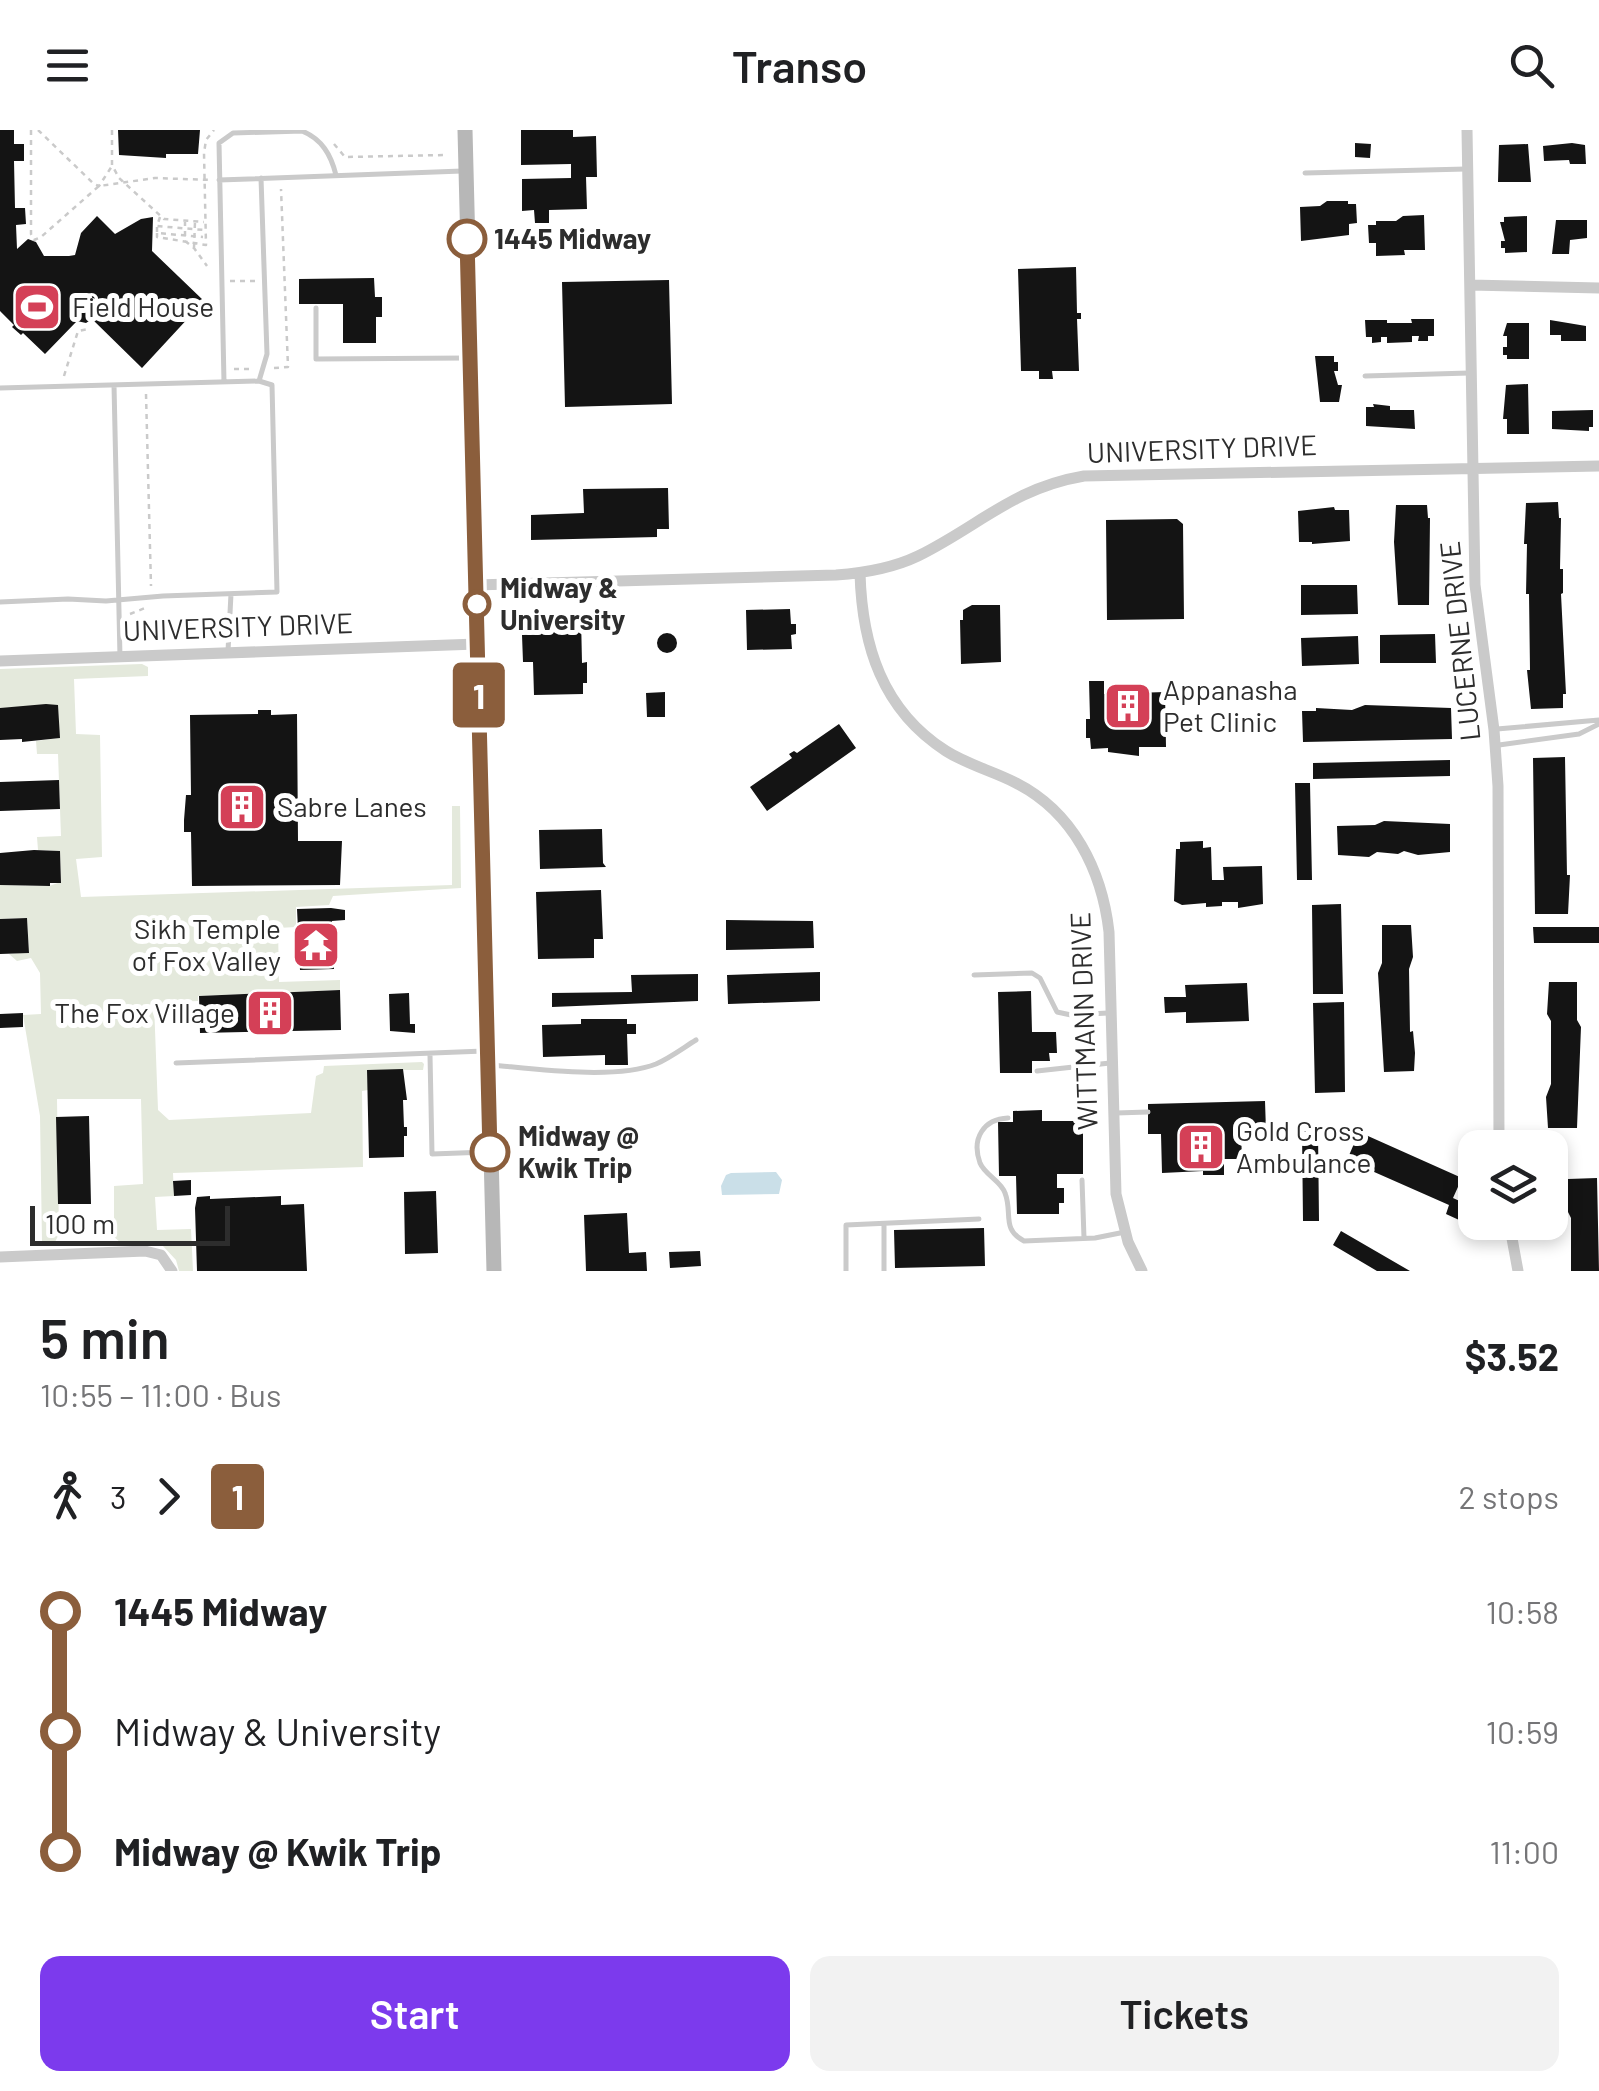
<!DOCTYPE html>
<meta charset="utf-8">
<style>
:root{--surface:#fff;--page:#f2f2f2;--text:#202124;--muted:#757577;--accent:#7c3aed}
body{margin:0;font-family:Barlow,sans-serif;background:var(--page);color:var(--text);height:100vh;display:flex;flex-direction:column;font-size:38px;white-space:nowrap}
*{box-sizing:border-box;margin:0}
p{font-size:32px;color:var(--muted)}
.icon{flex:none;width:55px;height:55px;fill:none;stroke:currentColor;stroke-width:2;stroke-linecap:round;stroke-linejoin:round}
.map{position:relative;height:1141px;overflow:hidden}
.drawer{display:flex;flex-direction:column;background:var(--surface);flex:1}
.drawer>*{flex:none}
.badge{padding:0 20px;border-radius:8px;font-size:35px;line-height:65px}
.fabs{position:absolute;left:1458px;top:1000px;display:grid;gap:20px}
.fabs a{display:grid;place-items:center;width:110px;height:110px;border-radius:20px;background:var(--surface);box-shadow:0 5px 15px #0003;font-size:50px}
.scale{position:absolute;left:30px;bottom:25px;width:200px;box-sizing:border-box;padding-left:10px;border:5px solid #2d2d2d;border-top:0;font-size:28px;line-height:35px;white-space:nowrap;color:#2d2d2d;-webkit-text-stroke:8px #fff;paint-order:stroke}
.map>.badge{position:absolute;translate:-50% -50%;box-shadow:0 0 0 5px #fff}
.legs{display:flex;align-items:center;gap:15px;height:110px;padding:0 40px;font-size:32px}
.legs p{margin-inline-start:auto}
.headline{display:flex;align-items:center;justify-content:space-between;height:170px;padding:0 40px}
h1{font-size:55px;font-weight:600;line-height:75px}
.button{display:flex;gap:20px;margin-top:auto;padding:20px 40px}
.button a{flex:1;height:115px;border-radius:20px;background:var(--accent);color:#fff;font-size:40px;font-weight:600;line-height:115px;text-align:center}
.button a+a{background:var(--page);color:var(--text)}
ul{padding:0 40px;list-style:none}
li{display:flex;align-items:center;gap:35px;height:120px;font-size:38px}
li i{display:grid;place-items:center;width:15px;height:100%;margin:0 12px;background:currentColor}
li i::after{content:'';width:25px;height:25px;margin:-12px;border:8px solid;border-radius:50%;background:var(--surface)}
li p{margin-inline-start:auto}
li:first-child i{background:linear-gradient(#0000 50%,currentColor 0)}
li:last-child i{background:linear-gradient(currentColor 50%,#0000 0)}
header{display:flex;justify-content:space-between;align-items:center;height:130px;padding:0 40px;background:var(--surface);font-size:45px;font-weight:600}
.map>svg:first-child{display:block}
.green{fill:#e4e9dc}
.water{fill:#cadfe8}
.building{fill:#141414}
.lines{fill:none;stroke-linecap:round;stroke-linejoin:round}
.path{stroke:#cacaca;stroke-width:2.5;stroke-dasharray:5 5;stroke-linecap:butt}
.lane{stroke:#cacaca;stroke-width:5}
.street{stroke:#cacaca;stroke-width:11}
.secondary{stroke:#b7b7b7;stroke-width:15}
.line-1-casing{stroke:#fff;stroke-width:22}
.line-1{stroke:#8b5e3c;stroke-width:15}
.stop-1-dot{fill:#fff;stroke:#8b5e3c;stroke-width:5}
.labels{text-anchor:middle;stroke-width:10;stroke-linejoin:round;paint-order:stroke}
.stop-label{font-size:28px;font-weight:bold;fill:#2d2d2d;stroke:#fff;text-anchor:start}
.poi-label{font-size:28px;fill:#2d2d2d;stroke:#fff;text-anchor:start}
.street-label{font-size:28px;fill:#2d2d2d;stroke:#fff}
</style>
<header><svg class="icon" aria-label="menu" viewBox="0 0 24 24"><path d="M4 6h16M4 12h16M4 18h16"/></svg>Transo<svg class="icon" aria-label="search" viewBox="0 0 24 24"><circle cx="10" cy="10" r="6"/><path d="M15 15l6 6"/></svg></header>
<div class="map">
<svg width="1599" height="1141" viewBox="0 0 1599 1141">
<rect width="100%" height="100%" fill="#fff"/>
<path class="green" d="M142 534 148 537V546L74 549 76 604 100 605 102 727 76 729 81 767 452 755V676H460L461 758 333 766 329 775 296 777V797L278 798 279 852 340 850V860L198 866V871L154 873 158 980 169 990 311 983 316 946 323 943 324 936 422 932 424 934 423 940H367L368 960 362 961 363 1037 173 1043 174 1066 155 1067 157 1100 191 1099 193 1141H179L176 1130 162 1115 120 1112 114 1107V1056L143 1054 141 969H57L59 1104 55 1112H42L40 986 23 885 41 884 40 843 31 828 17 831 9 824 29 822 27 788 0 789V755L49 756 61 752 60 721 38 720 37 707 61 706 58 624H37L36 611 59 608 58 576 0 578V539Z"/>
<path class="water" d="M776 1042 782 1050 779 1064 722 1065 721 1056 726 1045 731 1043Z"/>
<path class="building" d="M0 0H14V14H24V31H14L15 78H25L26 94 16 95 17 119 28 109 36 112 44 126H69L75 125 81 103 97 86 115 104 141 89 153 87 152 121 204 171 142 238 92 189 86 193 77 191 45 224 23 203 21 205 12 197 14 195 0 181Z
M118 0H200L198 24H166V28L119 25Z
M521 0H573V7L596 6 597 47H586L587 79 549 80V93H535L534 80 522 81V49L571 48V34L521 35Z
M1355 13 1371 14 1370 28 1355 27Z
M1572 13 1585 15 1586 34H1570L1569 30 1544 31 1543 16Z
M1528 14 1531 52H1498L1499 15Z
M1327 71H1348V74H1356L1357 93 1349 94V105L1301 111 1300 77 1320 76Z
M1424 85 1425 120H1404L1405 125 1376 126V113H1369L1368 95H1376V91H1396L1403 86Z
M1527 86V122L1505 123V118H1501V111H1505L1500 92H1504V87Z
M1556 90H1587V108L1570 110 1569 124H1552Z
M1076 137 1077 183H1081V189H1077L1079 241H1052L1053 249H1039V241H1021L1018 139Z
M374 148 375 167H382V187H376V213H343V174H299V149Z
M669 150 672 274 565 277 562 152Z
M1411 189H1434V206H1428V211H1418L1419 206H1412V212L1387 213V207H1381V212L1372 213V207H1366L1365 190H1387V193H1412Z
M1550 190 1586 196V211H1561V205H1550Z
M1507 193H1529V229H1507V225H1503V217H1507V206H1503Z
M1315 226H1334V232H1338V241H1334L1338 255H1342L1339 272H1320Z
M1528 254 1529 304H1507V289H1503L1506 255Z
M1373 274 1390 276V280H1414L1415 299 1366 296V277H1374Z
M1593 280V297H1589V301L1552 299V281Z
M668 358 669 399H657V407L531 410V385L584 383 583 359Z
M1558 372 1559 388H1561L1560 439H1563V463L1561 464 1566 564H1563V578L1531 579 1527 540H1530L1529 464H1526L1527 414H1524L1526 373Z
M1396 375H1427L1428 388H1430L1429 475H1398L1394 412Z
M1334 377 1335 380H1349L1350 411 1312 414V412H1299L1298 381Z
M1177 389 1183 394 1184 489 1107 490 1106 390Z
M1301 455H1357L1358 484 1301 485Z
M972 475H1000L1001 532 961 534 960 490H963V480Z
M790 479 791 494H796V504L791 505 792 519 747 520 746 480Z
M581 487 582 533 587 532V553H583V564L534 565 533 532H523L522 505 533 504 532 488Z
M657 513a10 10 0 1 1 20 0a10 10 0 1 1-20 0Z
M1435 504 1436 533H1380V505Z
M1358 506 1359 534 1302 536 1301 508Z
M1089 551H1104V564L1165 562 1166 617H1139V626L1108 622V618L1091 619 1090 608H1086V589H1090Z
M665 562V587H647L646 563Z
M46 574 58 575 60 608 22 612V609L0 610V578Z
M1365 575 1451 578 1452 609 1303 612 1302 581H1316V578L1352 580Z
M258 580H271V585L297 584 298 711H342L340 755 192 756 191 702H184V690L186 665H191L190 585 258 584Z
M839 594 856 618 767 681 750 657 792 628 789 624 794 621 797 623Z
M1565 627 1567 745H1570L1568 784H1535L1533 628Z
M1450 630V646L1313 649V633Z
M59 650 60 679 0 681V652Z
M1295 653H1310L1312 750H1297Z
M1384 691 1450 694V722L1418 725 1404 721 1398 724 1377 722 1369 727 1338 725 1337 696 1375 695Z
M602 699 603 733 606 737 540 739 539 700Z
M1203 711V718L1211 717 1212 750H1224L1223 737 1262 736 1263 774 1238 778V772H1222V776L1206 777V773L1182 775 1174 771 1176 719H1180V712Z
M34 720 60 721 61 753H50V756L0 755V723Z
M601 760 603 809H594V828L538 829 536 762Z
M1341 774 1343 864H1313L1312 775Z
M331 778 345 780V790L332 791 334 839 300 840 297 779Z
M27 788 29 823 0 824V789Z
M726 790 813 791 814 818 726 820Z
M1382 795H1411L1413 827 1409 839 1410 902 1413 901 1415 923 1414 941 1384 942 1378 843 1382 833Z
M1533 797H1599V813H1534Z
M820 842V871L728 874 727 845Z
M698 844V871L552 877V863L632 862 631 845Z
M1549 852H1577V890L1581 897 1577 998H1548L1546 967 1551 954V891L1547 884Z
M1247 853 1249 891 1186 893V882L1165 883 1164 867H1186L1185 855Z
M340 860 341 900 200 903 199 866Z
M1031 861 1032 902H1056L1057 923H1049L1050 931H1032V943H1000L998 862Z
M409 863 410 894H415V903L390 901 389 864Z
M1344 872 1345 962 1315 963 1313 873Z
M23 883V897L0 898V884Z
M581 889H627V894H636V904H627L628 935H605V925L543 927 542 895 581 894Z
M403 939 407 970H403L404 997H407V1006H404V1027L369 1028 367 940Z
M1265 971 1266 1001 1241 1002 1242 1029H1224V1045H1203V1041L1162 1043 1161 1004H1148V974Z
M1042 980V991H1083V1044H1057V1058H1064V1073H1059V1084H1017L1016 1046H999L998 992H1013V981Z
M89 986 91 1074H58L56 987Z
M1302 1001H1318L1319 1091H1303Z
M1359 1002 1462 1048 1453 1068 1475 1078 1470 1095 1446 1084 1449 1075 1347 1030Z
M1597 1048 1599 1141H1571V1088L1567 1080 1568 1049Z
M191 1050V1065L174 1066 173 1051Z
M436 1061 438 1123 405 1124 404 1062Z
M210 1066V1069L281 1066V1075L304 1074 307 1141H197L195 1078 197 1067Z
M627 1083 629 1123 646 1122 647 1141H586L584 1085Z
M984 1098 985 1136 895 1138 894 1100Z
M1341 1101 1410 1141H1377L1333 1115Z
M700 1121 701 1136 670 1138 669 1122Z"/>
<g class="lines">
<path class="path" d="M31 0V104L34 110 41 107 99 56 155 48 212 50
M38 0 94 54 99 56 112 36
M112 0V35L119 48 164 89 204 92
M334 14 345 27 446 25
M160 87 157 96 204 100
M185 91V111L194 118 207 136
M157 97V103L203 107
M157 103V107L206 115 204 23 206 10 214 0
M194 118 195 92
M230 151H257
M274 238 288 237 281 59
M234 239H251
M64 246 78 201 89 199
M146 264 151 456
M130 484 145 478"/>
<path class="lane" d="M1305 43 1466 39
M219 50 462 41
M316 178V229L467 228
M1365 246 1469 243
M259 251 267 224 261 48
M224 252 219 13 233 3 302 1C322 9 331 25 336 45
M114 255 120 527
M0 258 259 251 272 255 277 462 163 466 106 471 68 469 0 472
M228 521 231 464
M1497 599 1599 590
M1499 615 1579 604 1599 594
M974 845 1032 843 1040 848 1057 882 1071 885 1108 883
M430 925 432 1024 487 1022
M176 933 484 921
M492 935C536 939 615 950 656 934 670 928 683 918 696 910
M1037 941 1110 933
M1116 983 1148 982
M1008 988C984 989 971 1008 980 1033 985 1045 1001 1051 1005 1063 1013 1083 1001 1099 1024 1111L1095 1108 1125 1102
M1082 1050 1084 1108
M884 1094V1141
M846 1141V1095L979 1089"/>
<path class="street" d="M1467 0 1475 455 1494 600 1498 656 1499 1018
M1470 155 1599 158
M860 443C862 515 882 580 946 621 968 635 993 641 1016 653 1073 682 1102 740 1109 802L1116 1064 1128 1112 1142 1141
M476 455 836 445C864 443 893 438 918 426 979 396 1013 358 1084 346L1599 336
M0 531 477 514
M1509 1092 1518 1141
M0 1127 145 1121 161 1125 172 1141"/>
<path class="secondary" d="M465 0 494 1141"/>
</g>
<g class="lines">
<g class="line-1-casing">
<path id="line-1" d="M467 109 490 1022"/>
</g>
<use href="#line-1" class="line-1"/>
</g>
<defs>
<g id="stadium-square" transform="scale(2.5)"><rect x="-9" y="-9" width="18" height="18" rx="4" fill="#d44057" stroke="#fff"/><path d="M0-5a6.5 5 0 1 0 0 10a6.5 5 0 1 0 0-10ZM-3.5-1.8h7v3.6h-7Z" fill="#fff"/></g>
<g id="building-square" transform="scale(2.5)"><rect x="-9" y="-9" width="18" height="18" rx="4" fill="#d44057" stroke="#fff"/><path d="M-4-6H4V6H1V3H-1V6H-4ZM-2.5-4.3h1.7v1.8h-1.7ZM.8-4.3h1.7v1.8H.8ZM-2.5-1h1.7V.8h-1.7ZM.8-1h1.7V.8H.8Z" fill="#fff"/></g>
<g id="temple-square" transform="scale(2.5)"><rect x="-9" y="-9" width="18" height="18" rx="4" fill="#d44057" stroke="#fff"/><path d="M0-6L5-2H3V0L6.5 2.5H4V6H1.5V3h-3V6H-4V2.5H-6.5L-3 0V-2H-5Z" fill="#fff"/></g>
</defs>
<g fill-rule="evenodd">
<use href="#stadium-square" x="37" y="177"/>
<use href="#building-square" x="1128" y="576"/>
<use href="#building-square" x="242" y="677"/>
<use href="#temple-square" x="316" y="815"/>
<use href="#building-square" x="270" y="883"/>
<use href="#building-square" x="1201" y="1017"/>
</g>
<g class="stop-1-dot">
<circle cx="467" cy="109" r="18"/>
<circle cx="477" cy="474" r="12"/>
<circle cx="490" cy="1022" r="18"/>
</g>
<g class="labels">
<g class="stop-label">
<text x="494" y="119">1445 Midway</text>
<text x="500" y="468">Midway &amp;<tspan x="500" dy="32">University</tspan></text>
<text x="518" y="1016">Midway @<tspan x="518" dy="32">Kwik Trip</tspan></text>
</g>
<g class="poi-label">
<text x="72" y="187">Field House</text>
<text x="1163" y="570">Appanasha<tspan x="1163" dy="32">Pet Clinic</tspan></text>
<text x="277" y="687">Sabre Lanes</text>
<text x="281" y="809" text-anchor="end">Sikh Temple<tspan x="281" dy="32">of Fox Valley</tspan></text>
<text x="235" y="893" text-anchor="end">The Fox Village</text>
<text x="1236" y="1011">Gold Cross<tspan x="1236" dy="32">Ambulance</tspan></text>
</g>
<g class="street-label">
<text transform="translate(1202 319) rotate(-2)" y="10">UNIVERSITY DRIVE</text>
<text transform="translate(238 497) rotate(-2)" y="10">UNIVERSITY DRIVE</text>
<text transform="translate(1460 511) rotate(-96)" y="10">LUCERNE DRIVE</text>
<text transform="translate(1084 891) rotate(-92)" y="10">WITTMANN DRIVE</text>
</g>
</g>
</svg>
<div class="fabs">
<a><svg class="icon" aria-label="layers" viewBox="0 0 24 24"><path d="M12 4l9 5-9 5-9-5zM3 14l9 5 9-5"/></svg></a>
</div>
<div class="scale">100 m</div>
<b class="badge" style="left:479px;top:565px;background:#8b5e3c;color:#fff">1</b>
</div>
<section class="drawer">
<div class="headline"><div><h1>5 min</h1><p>10:55 – 11:00 · Bus</p></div><b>$3.52</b></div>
<div class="legs"><svg class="icon" aria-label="walk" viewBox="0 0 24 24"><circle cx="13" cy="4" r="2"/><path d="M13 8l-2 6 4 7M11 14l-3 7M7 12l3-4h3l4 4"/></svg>3<svg class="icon" aria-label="forward" viewBox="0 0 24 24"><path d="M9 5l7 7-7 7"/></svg><b class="badge" style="background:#8b5e3c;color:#fff">1</b><p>2 stops</p></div>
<ul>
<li><i style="color:#8b5e3c"></i><b>1445 Midway</b><p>10:58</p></li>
<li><i style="color:#8b5e3c"></i><span>Midway &amp; University</span><p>10:59</p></li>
<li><i style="color:#8b5e3c"></i><b>Midway @ Kwik Trip</b><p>11:00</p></li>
</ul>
<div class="button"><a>Start</a><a>Tickets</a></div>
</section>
